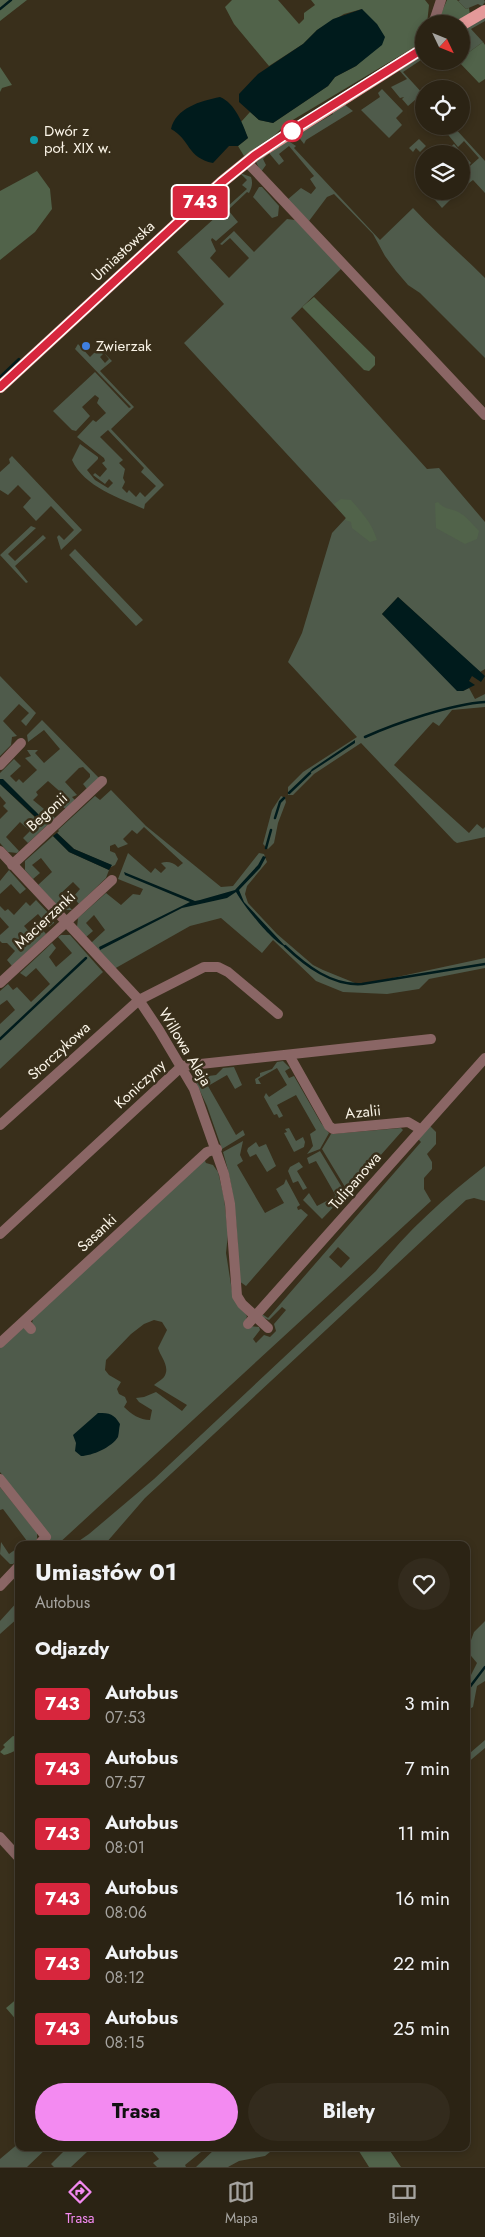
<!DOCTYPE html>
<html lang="pl">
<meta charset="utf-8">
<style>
:root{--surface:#2b2314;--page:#332b1d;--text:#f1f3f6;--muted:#a6a4a0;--line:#474034;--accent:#f38af1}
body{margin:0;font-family:Jost,sans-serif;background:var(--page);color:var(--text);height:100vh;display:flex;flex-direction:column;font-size:19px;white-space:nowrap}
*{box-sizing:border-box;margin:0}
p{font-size:16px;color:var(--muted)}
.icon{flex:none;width:28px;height:28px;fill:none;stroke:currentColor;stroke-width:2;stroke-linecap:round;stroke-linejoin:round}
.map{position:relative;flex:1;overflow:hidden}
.side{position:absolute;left:15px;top:1541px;width:455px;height:610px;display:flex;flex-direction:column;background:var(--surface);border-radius:10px;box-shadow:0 2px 8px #0003,0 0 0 1px var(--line)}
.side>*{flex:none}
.badge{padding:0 10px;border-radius:4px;font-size:18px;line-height:32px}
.needle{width:32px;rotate:133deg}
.controls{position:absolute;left:415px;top:15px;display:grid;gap:10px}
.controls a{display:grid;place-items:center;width:55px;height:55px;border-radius:50%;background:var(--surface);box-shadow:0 2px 8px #0003,0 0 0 1px var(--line);font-size:25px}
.map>.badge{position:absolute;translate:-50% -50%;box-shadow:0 0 0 2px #fff}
h2{padding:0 20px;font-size:19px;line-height:45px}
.round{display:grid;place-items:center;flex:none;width:52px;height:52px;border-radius:26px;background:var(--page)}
.summary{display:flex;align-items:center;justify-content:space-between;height:85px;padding:0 20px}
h1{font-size:24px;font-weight:700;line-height:38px}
.cta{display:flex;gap:10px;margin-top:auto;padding:10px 20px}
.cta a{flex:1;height:58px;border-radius:30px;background:var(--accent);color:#111;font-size:20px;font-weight:700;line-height:58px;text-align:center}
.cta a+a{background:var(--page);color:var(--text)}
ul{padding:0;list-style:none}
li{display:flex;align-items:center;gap:15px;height:65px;padding:0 20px}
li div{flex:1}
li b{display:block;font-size:19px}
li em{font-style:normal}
li .badge{min-width:55px;font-weight:700;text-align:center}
.tab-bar{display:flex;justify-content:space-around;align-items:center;height:70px;border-top:1px solid var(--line);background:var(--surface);font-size:14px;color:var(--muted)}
.tab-bar a{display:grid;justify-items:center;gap:2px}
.tab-bar .current{color:var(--accent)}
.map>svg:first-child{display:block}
.green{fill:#4f5b4b;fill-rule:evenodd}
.forest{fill:#51634a}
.water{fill:#001b1c}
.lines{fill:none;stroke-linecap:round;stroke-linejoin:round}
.stream{stroke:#001b1c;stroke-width:2.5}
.minor{stroke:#8a6665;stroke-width:10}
.major{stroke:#e39999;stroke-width:12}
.line-casing{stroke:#fff;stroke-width:11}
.line{stroke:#d7263d;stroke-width:8}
.stop-dot{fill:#fff;stroke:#d7263d;stroke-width:2.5}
.culture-dot{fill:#0f9aa8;stroke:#392f1b;stroke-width:2}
.shop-dot{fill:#3f7fe0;stroke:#392f1b;stroke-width:2}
.labels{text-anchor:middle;stroke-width:5;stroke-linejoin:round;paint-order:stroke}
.poi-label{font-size:15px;fill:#faf4e7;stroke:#392f1b;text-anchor:start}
.street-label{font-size:15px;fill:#faf4e7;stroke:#392f1b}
</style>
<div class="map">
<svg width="485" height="2167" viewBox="0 0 485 2167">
<rect width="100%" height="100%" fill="#392f1b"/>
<path class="green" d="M460 0H484L485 2 482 6 478 4 466 9 458 1Z
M485 17V21L471 29 483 42 461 58V31Z
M424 53V58L403 72 424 95V108L415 100 408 106 402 99 404 97 400 98 391 87 407 79 399 70Z
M382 89 403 111 396 118 402 125 389 138 361 110 380 97 378 93Z
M344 104 353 111 306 140 304 144 297 135 333 114 332 112Z
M441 126H453L485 161V193L473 180 461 189V174L479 158 464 141 458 147Z
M419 139 426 146 420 152 416 148 413 152 409 148Z
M287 140 296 146 294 148 380 240 413 208C436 233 461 254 485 278V358L420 293 408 285 396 271 385 256 373 234 334 194 327 197 309 221 287 200 301 188 311 194 316 188 310 179 314 176 289 146 279 154 284 161 279 165 269 153 263 159 266 165 261 172 256 162Z
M454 144 471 163 462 172 461 154 444 153Z
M240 173 251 177C253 183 252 187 249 193L247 192 228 210 238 222 216 241 212 238 211 240 216 251 210 258 229 278 249 258 230 238 222 245 220 244 234 231 254 252 287 219 295 220 343 267 291 318 427 469 439 468 485 522V669L480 672 398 597 382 614 463 691 469 688 475 699 485 694V707L452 710 439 726 433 722 394 765 469 833 477 824 483 829 485 827V837L457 843 454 841 361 743 314 774 293 795H288V787L303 772 357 737 288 662 302 633 332 533 346 518 184 343 224 304 177 252 247 189 242 185 247 180Z
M259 187H262L279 206 278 216 272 218 253 197Z
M453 191H459L442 208 430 194 432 192 442 201Z
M78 344 90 357 98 349 103 354 100 357 105 363 109 359 104 353 112 361 100 371 134 407 111 429 164 485 145 504 144 509C120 498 84 487 72 460L80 444 98 457V459L87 470 95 480 108 488 113 483 109 479 105 484 93 475 95 473 100 477 107 469 102 463 105 461 104 458 77 437 93 420 96 422 106 413 97 403 99 398 95 395 82 407 90 416 76 431 72 430 53 411 95 372 129 408 131 407 75 349ZM108 430 144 468 141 472 156 486 145 497 140 492 136 497 129 490 127 493 122 488 125 482 123 478 125 469 119 463 123 460 100 437Z
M12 456 82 530 61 550 57 537 59 535 64 540 74 530 51 506 36 521 23 507 31 498 18 485 8 495 0 490V472L10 463 9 459Z
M31 526 36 528 8 554 15 561 43 535 46 538 15 566 28 582 26 583 0 555Z
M75 549 143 620 136 626 69 555Z
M0 676 36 713 26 726 21 721 29 713 19 704 3 721 17 736 12 737 11 745 0 756Z
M42 720 99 778 87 789 83 784 90 777V774L83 767 79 768 65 782 77 795 72 797 75 800 66 809 63 807 60 810 55 806 65 796 48 781 36 792 38 795 33 800 55 818 28 843 23 838 30 831 20 822 6 837 19 851 17 853 8 852 0 843V819L8 811 3 806 6 803 0 796V784L42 824 37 813 0 779V773L14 759 21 766 10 776 16 782 19 779 23 783 37 770 25 758 31 756 27 750H38L35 753 44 763 60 749 44 730 28 742 27 735Z
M111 790 146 826 221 887 233 886 259 853 264 854 267 862 247 886 245 894 248 903 277 934 313 965 323 970 360 985 485 958V968L429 979 419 989 387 994 343 992 316 981 273 940 262 953 221 918 190 926 114 969 91 943 105 930 94 915 86 923 93 931 86 937 77 927 78 918 106 893 121 905 133 894 140 895 143 889 118 879 128 853 151 873 155 868 161 873 166 868 161 863C167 861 173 862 178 867L183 863 144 827 137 834 132 830 123 839 128 844 118 848 115 844 110 846V851L115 853 118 859 115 865 111 867V865L74 849 57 833 59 831 58 830 95 796 100 800Z
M281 796 285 798 286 802 278 823 274 843 268 849 263 844 272 810Z
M53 836 69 852 109 870 106 878 79 904 73 897 80 889 73 882 59 895 72 910H61L38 885 52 872 41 858 32 865 40 873 33 879 25 870V861Z
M9 870 26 889 20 894 11 884 0 894V881Z
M36 900 54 919V923L49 927 38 914 24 926 32 935 40 927 46 934 12 966 7 960 15 951 7 943H2L0 941V935L9 927 0 917V906L5 911 8 909 14 915 26 902 30 906Z
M61 935H70L103 972 0 1069V1024L15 1010 7 1000 0 1005V991L8 984 13 990 17 987 31 1002 50 984 36 968 26 977 20 973 52 943 56 948 49 957 56 967 72 953 58 937Z
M283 1061 290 1068 285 1071 289 1078 294 1076 321 1123 329 1133 320 1149 307 1154 313 1146 310 1134 316 1130 296 1095 277 1105 283 1116 279 1118 277 1114 274 1115 264 1097 266 1093 269 1097 287 1085 277 1068 258 1079 261 1084H256L255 1079 260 1076V1073L272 1069 277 1062Z
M234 1067 242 1085 235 1089 227 1075 208 1086 236 1135 243 1130 245 1135 222 1149 207 1106 194 1078 216 1075 223 1068Z
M428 1124 436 1132V1144L427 1154 432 1162V1169L424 1178V1189L431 1201 57 1545H52L53 1544 49 1539 51 1537 0 1472V1348L23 1328 31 1329 33 1318 204 1159 206 1163 213 1165 218 1172 224 1197 228 1234 226 1253 232 1291 240 1306 247 1316 246 1320 250 1326 259 1327 260 1330 253 1339 256 1343 264 1335 270 1337 276 1331 274 1324 286 1310 282 1307 269 1320 262 1317V1314L268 1318 421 1142 417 1138ZM338 1247 350 1258 341 1268 329 1257ZM154 1320 162 1322 167 1330 158 1348C160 1356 171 1367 164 1377 162 1380 157 1382 154 1385L187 1405 182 1411 156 1392 144 1397 136 1398 139 1402 152 1410 150 1420C140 1420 131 1414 124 1407L127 1402 125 1397 119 1394 117 1389 121 1382 109 1375 105 1370 106 1360 131 1334 144 1324Z
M289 1128 296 1141 303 1137 305 1142 304 1147 294 1152 284 1133 287 1132 285 1129Z
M401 1128 403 1130 348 1192 322 1149 331 1134Z
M243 1141 240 1155 243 1161 237 1165 265 1213 284 1203 276 1189 284 1184 286 1179 300 1205 297 1207 298 1210 301 1209 308 1215 246 1286 239 1281C238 1238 236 1194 223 1152Z
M256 1142 259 1147 266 1144 276 1166 267 1172 256 1154 250 1157 247 1151 248 1148Z
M320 1151 346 1194 322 1219 303 1200 309 1193 317 1206 336 1196 316 1161 309 1164 307 1158Z
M299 1162 303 1167 297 1171 307 1188 303 1190 298 1181 293 1183 288 1171 290 1167Z
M485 1166V1201L474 1198 466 1200 145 1498 106 1543 103 1545H73L89 1534 154 1479 376 1271C407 1231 445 1197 485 1166Z
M0 1487 37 1533V1539L31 1545H22L27 1541 3 1509 0 1510Z
M1 1542 9 1554 16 1549 19 1552V1558L13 1564H10L0 1554Z
M19 1600V1617L0 1634V1621Z
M485 1621V1681L477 1686 473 1707 466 1711V1685L477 1663 467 1651 474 1632Z
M485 1740V1748L466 1764V1748L470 1753Z
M19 2143V2148H47L27 2167H0V2159Z
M67 2148H89L88 2151 71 2167H54L51 2164Z
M151 2148H206L185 2165 186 2167H157L153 2163 159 2159 150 2149Z
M216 2148H275L265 2156 239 2161 228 2167H196Z"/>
<path class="forest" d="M0 0H27L0 21Z
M232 0H278L299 24 304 19V13L315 5 311 0H425L429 5 427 24H424V35L419 43 413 48 286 124 275 135 244 156 238 146 248 138 241 122 250 112 259 120 273 123 328 86 335 77 356 66 367 56 362 9 344 14 317 30 303 44 269 66 234 24 225 7Z
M447 0H457L466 9 469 8 470 15 455 24H440V16Z
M483 42 485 45V79L479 83 458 61H461V58Z
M0 67 12 85 2 88 0 92Z
M37 171 50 189 52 209 35 232 0 260V191Z
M314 297 375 357V365L369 371 364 370 302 307Z
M341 499 351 500C362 513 372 523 377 540L370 542 352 528 351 522 345 520 346 518 334 504Z
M438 502C444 509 448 508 456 511 466 515 472 524 479 531L477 539 465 544 436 528 435 503Z
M13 1736 19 1737C19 1750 15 1752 4 1755L0 1752 5 1747 3 1745Z
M19 1997V2023L6 2008Z
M357 2148H388L401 2167H369Z"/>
<path class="water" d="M362 9 377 24 385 37 382 45 356 66 335 77 328 86 273 123 259 120 239 102V94L258 74 303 44 317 30 333 19Z
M220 97C235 103 243 124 248 138L238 146H229L213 163C187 158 190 139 171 129 176 108 200 101 220 97Z
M398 597 485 676 481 682 472 676 469 681 475 685 463 691H457L382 614Z
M355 740V743L308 774 312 769Z
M0 779H3L40 816 45 822 44 825 0 784Z
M57 833 74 849 112 865 109 870 69 852 53 836Z
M263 856 266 857 260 868 239 890 244 902 286 947C273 943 244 906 236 892L227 898 182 908 100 950 99 947 190 902 125 875 124 872 195 901 200 900 235 890 258 865Z
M98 1413C110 1413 114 1414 120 1424 119 1428 119 1433 118 1437 112 1447 92 1456 81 1456L75 1451 76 1443 73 1435Z"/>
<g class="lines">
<path class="stream" d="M0 9 11 0
M0 377 19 359
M365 737C396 723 452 704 485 702
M289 793 310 773
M275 818 280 802 284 798
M266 848 271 830
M285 946C306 966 332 986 362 984L485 964
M0 1039 86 958
M466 1692 485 1667"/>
<path class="minor" d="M433 24 441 0
M247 162 485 415
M0 765 21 743
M0 851 139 1000 159 1030 194 1089 224 1174 230 1204 237 1296 242 1304 268 1328
M12 865 102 781
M0 983 112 880
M289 1055 329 1126 333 1129 408 1122 420 1129
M0 1125 139 1000 204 967H218L228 972 278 1014
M0 1234 182 1066 431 1039
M24 1321 31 1329
M248 1324 485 1058
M0 1343 207 1152 217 1149
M0 1479 46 1537 38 1545
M0 1586 19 1566
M0 1837 19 1858"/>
<path class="major" d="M461 25 485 11
M0 387 222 182 254 156 424 48"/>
</g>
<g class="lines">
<g class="line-casing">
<path id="line" d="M0 387 222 182 254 156 288 133 424 48"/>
</g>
<use href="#line" class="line"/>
</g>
<circle class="stop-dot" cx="292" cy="131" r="10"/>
<circle class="culture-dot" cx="34" cy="140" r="5"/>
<circle class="shop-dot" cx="86" cy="346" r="5"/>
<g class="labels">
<g class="poi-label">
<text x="44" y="136">Dwór z<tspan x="44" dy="17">poł. XIX w.</tspan></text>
<text x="96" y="351">Zwierzak</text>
</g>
<g class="street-label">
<text transform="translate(123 251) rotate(-43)" y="5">Umiastowska</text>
<text transform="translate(47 812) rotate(-42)" y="5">Begonii</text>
<text transform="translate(45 920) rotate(-43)" y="5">Macierzanki</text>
<text transform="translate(185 1047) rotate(59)" y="5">Willowa Aleja</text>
<text transform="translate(59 1051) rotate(-42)" y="5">Storczykowa</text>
<text transform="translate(140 1084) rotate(-43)" y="5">Koniczyny</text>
<text transform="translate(363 1112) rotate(-6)" y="5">Azalii</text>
<text transform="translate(355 1181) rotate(-49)" y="5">Tulipanowa</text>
<text transform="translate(97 1233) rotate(-43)" y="5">Sasanki</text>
</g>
</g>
</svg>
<div class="controls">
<a><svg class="needle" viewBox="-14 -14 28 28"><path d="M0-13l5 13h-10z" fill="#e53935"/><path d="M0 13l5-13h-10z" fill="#a6a4a0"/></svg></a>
<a><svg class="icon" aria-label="locate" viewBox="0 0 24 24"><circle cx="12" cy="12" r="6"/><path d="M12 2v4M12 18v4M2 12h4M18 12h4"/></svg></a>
<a><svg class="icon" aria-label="layers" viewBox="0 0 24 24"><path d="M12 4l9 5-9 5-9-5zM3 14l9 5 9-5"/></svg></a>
</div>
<b class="badge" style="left:200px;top:202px;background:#d7263d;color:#fff">743</b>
<section class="side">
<div class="summary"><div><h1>Umiastów 01</h1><p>Autobus</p></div><a class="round"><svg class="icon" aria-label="heart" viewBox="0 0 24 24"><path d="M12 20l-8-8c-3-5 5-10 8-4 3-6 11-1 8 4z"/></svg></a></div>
<h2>Odjazdy</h2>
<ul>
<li><span class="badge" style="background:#d7263d;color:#fff">743</span><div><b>Autobus</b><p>07:53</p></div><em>3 min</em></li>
<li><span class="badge" style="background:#d7263d;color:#fff">743</span><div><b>Autobus</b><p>07:57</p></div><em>7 min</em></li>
<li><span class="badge" style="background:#d7263d;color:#fff">743</span><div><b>Autobus</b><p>08:01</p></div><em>11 min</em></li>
<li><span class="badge" style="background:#d7263d;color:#fff">743</span><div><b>Autobus</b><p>08:06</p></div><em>16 min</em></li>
<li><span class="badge" style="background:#d7263d;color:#fff">743</span><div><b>Autobus</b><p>08:12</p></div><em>22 min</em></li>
<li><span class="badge" style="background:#d7263d;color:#fff">743</span><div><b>Autobus</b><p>08:15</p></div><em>25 min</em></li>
</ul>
<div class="cta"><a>Trasa</a><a>Bilety</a></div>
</section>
</div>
<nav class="tab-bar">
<a class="current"><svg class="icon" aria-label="directions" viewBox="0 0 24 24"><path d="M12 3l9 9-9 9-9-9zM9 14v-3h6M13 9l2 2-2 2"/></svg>Trasa</a>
<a><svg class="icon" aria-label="map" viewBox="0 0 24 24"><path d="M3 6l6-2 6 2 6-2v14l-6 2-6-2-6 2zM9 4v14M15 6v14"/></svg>Mapa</a>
<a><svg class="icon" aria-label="tickets" viewBox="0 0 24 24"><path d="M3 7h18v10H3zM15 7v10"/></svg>Bilety</a>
</nav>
